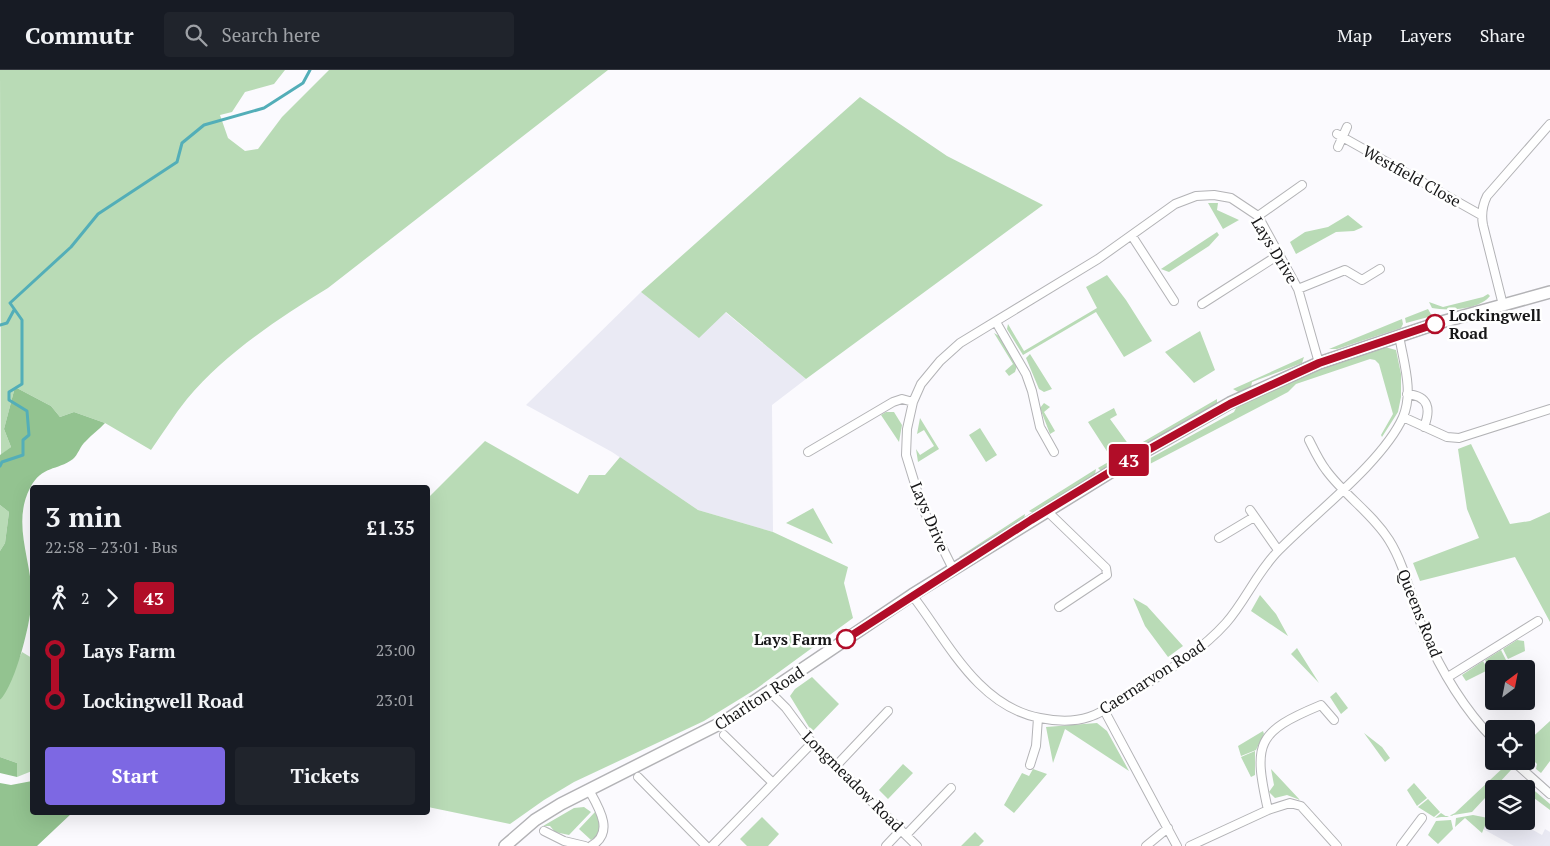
<!DOCTYPE html>
<meta charset="utf-8">
<style>
:root{--surface:#171b24;--page:#20242c;--text:#f1f3f6;--muted:#9ea1a6;--line:#363941;--accent:#7d68e3}
body{margin:0;font-family:"PT Serif",serif;background:var(--page);color:var(--text);height:100vh;display:flex;flex-direction:column;font-size:19px;white-space:nowrap}
*{box-sizing:border-box;margin:0}
p{font-size:16px;color:var(--muted)}
.icon{flex:none;width:28px;height:28px;fill:none;stroke:currentColor;stroke-width:2;stroke-linecap:round;stroke-linejoin:round}
.map{position:relative;flex:1;overflow:hidden}
.panel{position:absolute;left:30px;top:415px;width:400px;height:330px;display:flex;flex-direction:column;background:var(--surface);border-radius:5px;box-shadow:0 5px 20px #0002}
.panel>*{flex:none}
.badge{padding:0 10px;border-radius:4px;font-size:18px;line-height:32px}
.needle{width:32px;rotate:32deg}
.fabs{position:absolute;left:1485px;top:590px;display:grid;gap:10px}
.fabs a{display:grid;place-items:center;width:50px;height:50px;border-radius:5px;background:var(--surface);box-shadow:0 5px 20px #0002;font-size:25px}
.map>.badge{position:absolute;translate:-50% -50%;box-shadow:0 0 0 2px #fff}
.legs{display:flex;align-items:center;gap:8px;height:55px;padding:0 15px;font-size:16px}
.legs p{margin-inline-start:auto}
.overview{display:flex;align-items:center;justify-content:space-between;height:85px;padding:0 15px}
h1{font-size:28px;font-weight:600;line-height:38px}
.action{display:flex;gap:10px;margin-top:auto;padding:10px 15px}
.action a{flex:1;height:58px;border-radius:5px;background:var(--accent);color:#fff;font-size:20px;font-weight:600;line-height:58px;text-align:center}
.action a+a{background:var(--page);color:var(--text)}
ul{padding:0 15px;list-style:none}
li{display:flex;align-items:center;gap:18px;height:50px;font-size:19px}
li i{display:grid;place-items:center;width:8px;height:100%;margin:0 6px;background:currentColor}
li i::after{content:'';width:12px;height:12px;margin:-6px;border:4px solid;border-radius:50%;background:var(--surface)}
li p{margin-inline-start:auto}
li:first-child i{background:linear-gradient(#0000 50%,currentColor 0)}
li:last-child i{background:linear-gradient(currentColor 50%,#0000 0)}
header{display:flex;align-items:center;gap:30px;box-sizing:border-box;height:70px;padding:0 25px;background:var(--surface);border-bottom:1px solid var(--line)}
header strong{font-size:24px}
nav{display:flex;gap:28px;margin-inline-start:auto;font-size:18px}
.search{width:350px;height:45px;background:var(--page);display:flex;align-items:center;gap:12px;box-sizing:border-box;padding:0 18px;border-radius:5px;color:var(--muted);font-size:19px}
.map>svg:first-child{display:block}
.built{fill:#eaeaf4}
.green{fill:#b9dbb6}
.forest{fill:#93c390}
.lines{fill:none;stroke-linecap:round;stroke-linejoin:round}
.stream{stroke:#53aeb8;stroke-width:3}
.street-casing{stroke:#b3b3b6;stroke-width:10}
.secondary-casing{stroke:#b3b3b6;stroke-width:14}
.street{stroke:#fff;stroke-width:8}
.secondary{stroke:#fff;stroke-width:11}
.line-1-casing{stroke:#fff;stroke-width:11}
.line-1{stroke:#b10d28;stroke-width:8}
.stop-1-dot{fill:#fff;stroke:#b10d28;stroke-width:2.5}
.labels{text-anchor:middle;stroke-width:5;stroke-linejoin:round;paint-order:stroke}
.street-label{font-size:16px;fill:#171718;stroke:#fff}
.stop-label{font-size:16px;font-weight:bold;fill:#171718;stroke:#fff;text-anchor:start}
</style>
<header>
<strong>Commutr</strong>
<div class="search"><svg class="icon" aria-label="search" viewBox="0 0 24 24"><circle cx="10" cy="10" r="6"/><path d="M15 15l6 6"/></svg>Search here</div>
<nav><a>Map</a><a>Layers</a><a>Share</a></nav>
</header>
<div class="map">
<svg width="1550" height="776" viewBox="0 0 1550 776">
<rect width="100%" height="100%" fill="#fbfafe"/>
<path class="built" d="M641 222 699 267 725 242 806 309 772 335 773 462 698 440 612 382 526 335Z
M1494 742V751H1517L1542 765 1545 759 1550 762V776H1514L1483 759Z"/>
<path class="green" d="M0 0H285L274 14 245 22 232 42 220 45 228 68 245 81 258 79 282 47 329 0H608L328 218C278 249 225 283 187 329 174 345 163 363 151 380L105 353 74 342 60 347 51 336 15 317 4 359 11 377 1 385Z
M860 27 947 86 1043 135 806 309 726 242 699 268 641 222Z
M1208 133H1218L1217 140 1239 150 1223 159Z
M1348 145 1363 157 1354 161 1336 162 1296 184 1290 172 1305 162 1328 157Z
M1217 162 1219 165 1209 176 1169 202 1161 199Z
M1107 205 1126 230 1152 271 1124 287 1096 242 1023 285 1007 259 1008 254 1024 281 1097 238 1086 217Z
M1488 224 1490 226C1479 240 1448 241 1432 238L1429 232 1443 237 1483 227Z
M1428 239 1432 246 1406 253 1405 248Z
M1402 249 1403 254 1401 258 1337 279H1329Z
M1200 261 1215 300 1194 313 1165 282Z
M994 263 999 266 1017 296 1015 302 1009 306 1005 301 1013 294Z
M1381 276 1396 280 1401 304V327L1398 342 1382 367 1381 365 1393 344 1379 294 1375 290 1370 289 1296 314 1288 322 1146 396H1136L1234 342 1236 338 1296 307Z
M1030 284 1052 319 1044 322 1039 319 1026 288Z
M1304 287 1302 293 1252 312 1251 317 1240 323 1233 319Z
M1217 329V335L1101 401 1098 398Z
M1044 333 1050 337 1044 342 1055 361 1050 364 1040 338Z
M1114 338 1117 345 1110 349 1129 375 1110 386 1088 352Z
M886 342H894L902 355 899 372 881 345Z
M920 348 939 379 918 392 916 379 920 385 934 376 924 360 917 364Z
M980 358 997 385 986 392 969 365Z
M485 371 578 424 589 405H605L620 387 698 440 773 462 848 497 844 513 853 548 756 619 704 651 574 712 544 730 510 754 428 737V428Z
M1471 374 1510 454 1530 451 1550 442V552L1515 487 1420 511 1413 493 1479 468 1467 439 1458 379Z
M1096 399 1095 405 1033 443 1029 441Z
M0 435 9 442 5 473 0 481Z
M813 438 833 474 786 453Z
M1025 444 1024 450 963 487H959Z
M1260 525 1276 544 1288 566 1251 541Z
M1133 528 1147 536 1183 576 1168 587 1145 556Z
M1517 570 1524 571 1525 581 1508 589 1503 579Z
M1297 578 1319 613 1291 584Z
M1501 580 1506 590 1489 599 1485 590Z
M22 582 32 588V701L17 707V693L0 687V630Z
M1483 591 1488 600 1466 611 1462 605Z
M812 607 839 634 812 662 790 626 795 619Z
M1336 622 1348 638 1341 644 1330 627Z
M1550 651V691L1541 703 1536 699 1537 694 1526 683V673Z
M1097 653 1107 661 1129 701 1065 659 1053 693 1046 657Z
M1263 661 1264 664 1256 680 1241 686 1238 676Z
M1364 663 1382 677 1390 688 1385 692Z
M1255 681V705L1251 707 1241 687Z
M903 694 913 703 888 729 879 720Z
M1506 695 1511 700 1472 742 1435 748 1441 743 1447 747 1455 743Z
M1033 699 1047 704 1014 743 1004 735 1022 703 1029 706Z
M1271 699 1300 730 1287 725 1275 728 1269 722 1274 715Z
M1523 711 1550 734V740L1526 722V719L1521 717Z
M1414 713 1427 728 1417 736 1407 720Z
M1428 729 1440 742 1434 747 1418 737Z
M584 737 591 742 569 765 555 762 550 756H543L574 738Z
M595 742 601 754V764L591 770 579 759Z
M1473 745 1488 748 1482 763 1465 748 1455 757 1456 748Z
M762 747 779 764 768 776H747L740 769Z
M1451 750 1453 759 1438 774 1428 765 1436 751Z
M975 762 984 771 979 776H961Z"/>
<path class="forest" d="M15 317 51 336 60 347 74 342 105 353C99 360 92 364 86 371 80 376 78 385 73 389 57 401 42 395 30 418 12 453 31 489 32 526 32 548 16 614 0 630V481L5 473 9 442 0 435V385L11 377 4 359Z
M0 687 17 693V707L0 703Z
M32 711V742L72 743 37 776H0V713L11 715Z"/>
<g class="lines">
<path class="stream" d="M0 255 7 253 14 240
M0 396 2 392 23 385V370L29 365 27 341 9 330V322L22 314V250L10 233 71 177 98 144 177 92 182 73 204 55 264 38 303 13 310 0"/>
<g class="street-casing">
<path id="street" d="M1337 64 1481 145
M1338 77 1347 57
M1258 146 1302 115
M1132 166 1174 231
M1298 219 1345 200 1362 210 1380 199
M1202 234 1280 184
M1503 235 1483 155C1481 144 1482 136 1487 126L1550 54
M996 252 1026 304 1032 321 1040 357 1054 382
M1407 324C1429 326 1431 339 1424 357
M1403 347 1447 367 1459 368 1550 339
M1309 370C1314 380 1319 391 1326 400 1345 426 1372 443 1389 470 1406 497 1411 530 1423 559 1440 599 1464 639 1494 670
M808 382 893 332 902 329 913 332
M1250 440 1278 480
M1047 441 1106 498 1107 505 1059 537
M1219 468 1254 447
M954 501 922 437 906 385 907 359 913 332 921 314 940 291 960 273 1098 189 1175 134 1196 126 1214 125 1231 128 1258 146 1298 219 1319 293
M912 525C947 570 977 636 1040 648 1055 651 1074 652 1089 647 1105 642 1120 630 1135 621 1167 601 1200 582 1226 553 1246 530 1257 502 1279 480 1314 444 1383 392 1403 347 1414 321 1403 291 1399 265
M1448 607 1538 551
M770 622 786 638 812 673 917 776
M1104 640 1177 776
M724 665 773 713
M1513 691 1550 724
M1030 695 1036 676 1038 648
M835 697 888 641
M638 707 706 776
M589 720C599 738 615 763 591 776
M1268 740C1253 673 1256 662 1321 635L1334 650
M544 761 564 771 585 776
M906 765 951 718
M712 776 812 673
M886 776 901 760
M1146 776 1168 758
M1190 776 1268 740 1290 733 1301 736 1337 776
M1401 776 1422 748"/>
</g>
<g class="secondary-casing">
<path id="secondary" d="M505 776 535 750 561 734 725 651 912 525 1130 390 1230 333 1319 293 1438 253 1550 222"/>
</g>
<use href="#street" class="street"/>
<use href="#secondary" class="secondary"/>
</g>
<g class="lines">
<g class="line-1-casing">
<path id="line-1" d="M846 569 1031 450 1130 390 1230 334 1319 293 1435 254"/>
</g>
<use href="#line-1" class="line-1"/>
</g>
<g class="stop-1-dot">
<circle cx="1435" cy="254" r="9"/>
<circle cx="846" cy="569" r="9"/>
</g>
<g class="labels">
<g class="street-label">
<text transform="translate(1412 106) rotate(29)" y="6">Westfield Close</text>
<text transform="translate(1275 180) rotate(59)" y="6">Lays Drive</text>
<text transform="translate(930 447) rotate(67)" y="6">Lays Drive</text>
<text transform="translate(1420 543) rotate(68)" y="6">Queens Road</text>
<text transform="translate(1152 607) rotate(-33)" y="6">Caernarvon Road</text>
<text transform="translate(759 628) rotate(-33)" y="6">Charlton Road</text>
<text transform="translate(853 711) rotate(45)" y="6">Longmeadow Road</text>
</g>
<g class="stop-label">
<text x="1449" y="251">Lockingwell<tspan x="1449" dy="18">Road</tspan></text>
<text x="832" y="575" text-anchor="end">Lays Farm</text>
</g>
</g>
</svg>
<div class="fabs">
<a><svg class="needle" viewBox="-14 -14 28 28"><path d="M0-13l5 13h-10z" fill="#e53935"/><path d="M0 13l5-13h-10z" fill="#9ea1a6"/></svg></a>
<a><svg class="icon" aria-label="locate" viewBox="0 0 24 24"><circle cx="12" cy="12" r="6"/><path d="M12 2v4M12 18v4M2 12h4M18 12h4"/></svg></a>
<a><svg class="icon" aria-label="layers" viewBox="0 0 24 24"><path d="M12 4l9 5-9 5-9-5zM3 14l9 5 9-5"/></svg></a>
</div>
<b class="badge" style="left:1129px;top:390px;background:#b10d28;color:#fff">43</b>
<section class="panel">
<div class="overview"><div><h1>3 min</h1><p>22:58 – 23:01 · Bus</p></div><b>£1.35</b></div>
<div class="legs"><svg class="icon" aria-label="walk" viewBox="0 0 24 24"><circle cx="13" cy="4" r="2"/><path d="M13 8l-2 6 4 7M11 14l-3 7M7 12l3-4h3l4 4"/></svg>2<svg class="icon" aria-label="forward" viewBox="0 0 24 24"><path d="M9 5l7 7-7 7"/></svg><b class="badge" style="background:#b10d28;color:#fff">43</b></div>
<ul>
<li><i style="color:#b10d28"></i><b>Lays Farm</b><p>23:00</p></li>
<li><i style="color:#b10d28"></i><b>Lockingwell Road</b><p>23:01</p></li>
</ul>
<div class="action"><a>Start</a><a>Tickets</a></div>
</section>
</div>
